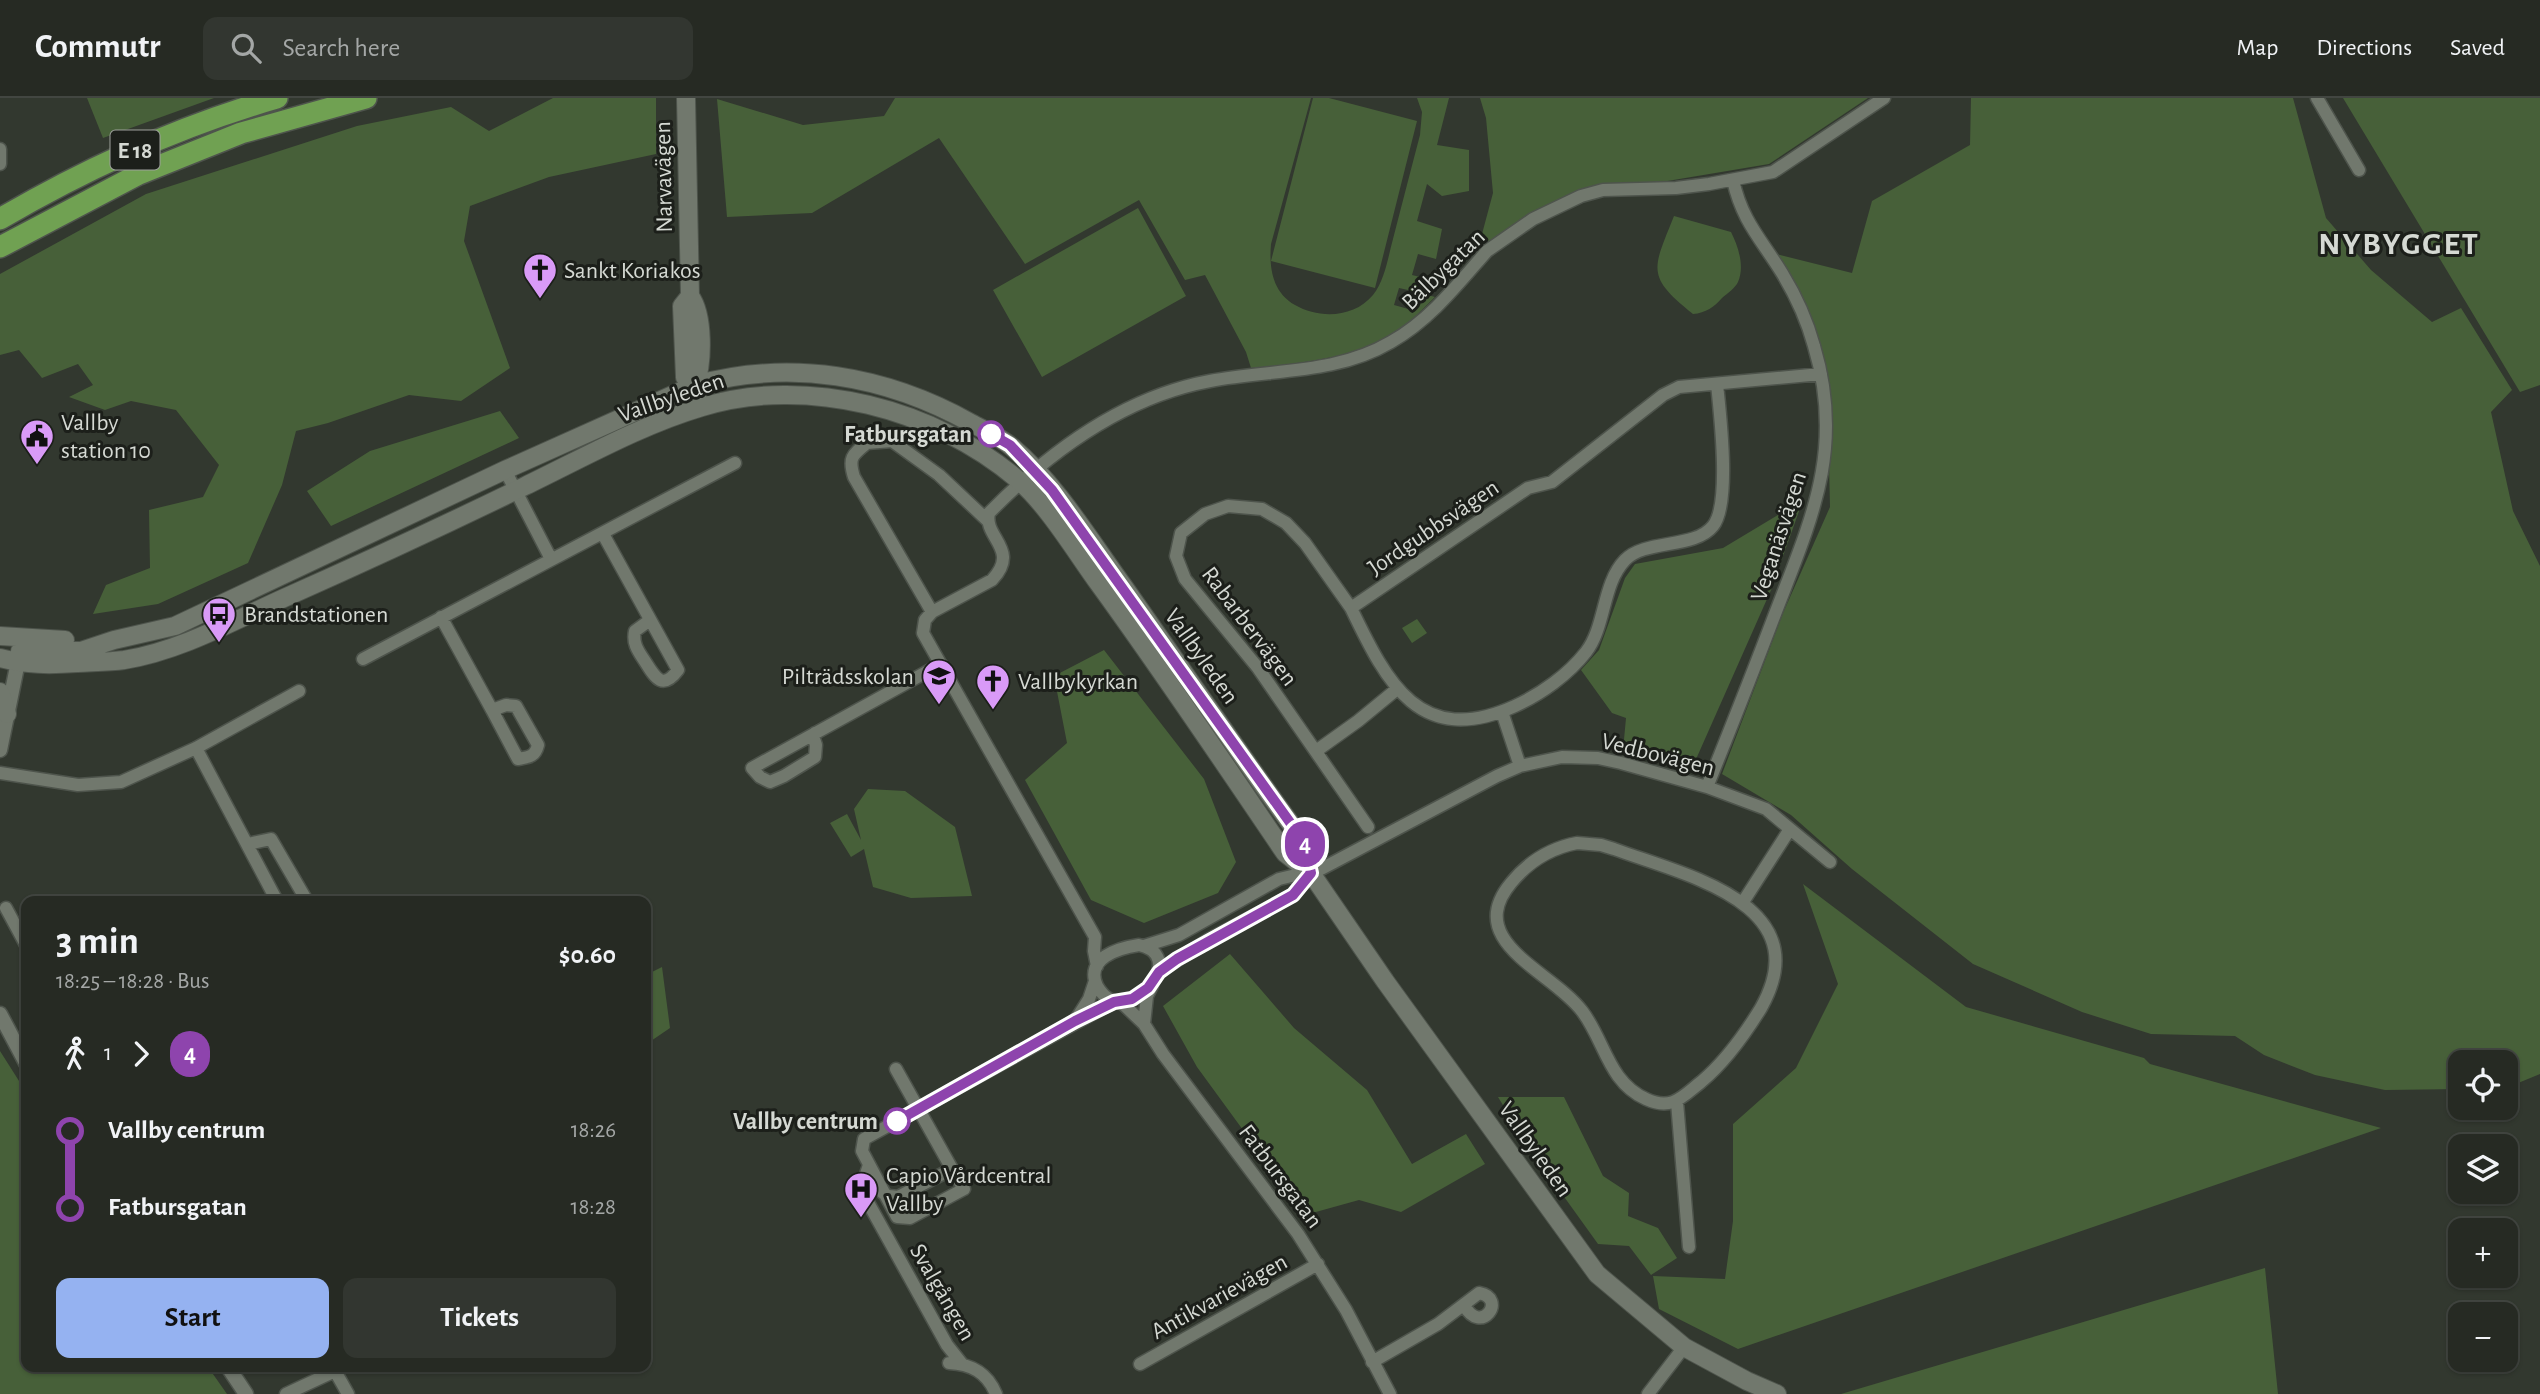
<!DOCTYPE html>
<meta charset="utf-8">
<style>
:root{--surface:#262a23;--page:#323630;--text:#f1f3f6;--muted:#a4a7a6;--line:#424641;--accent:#95b2f1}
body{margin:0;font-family:"Alegreya Sans",sans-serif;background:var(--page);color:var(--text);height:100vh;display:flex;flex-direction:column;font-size:26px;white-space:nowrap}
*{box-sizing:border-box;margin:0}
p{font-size:23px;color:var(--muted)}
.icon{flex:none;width:38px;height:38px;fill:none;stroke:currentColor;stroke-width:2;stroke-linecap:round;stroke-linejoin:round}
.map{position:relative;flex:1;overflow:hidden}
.sheet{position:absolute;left:21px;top:798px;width:630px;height:476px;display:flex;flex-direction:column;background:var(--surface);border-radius:14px;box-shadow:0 2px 5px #0004,0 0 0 2px var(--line)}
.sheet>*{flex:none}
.badge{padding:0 14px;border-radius:23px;font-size:24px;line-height:46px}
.controls{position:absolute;left:2448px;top:952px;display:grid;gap:14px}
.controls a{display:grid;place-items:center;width:70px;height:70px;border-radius:14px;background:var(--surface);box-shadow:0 2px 5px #0004,0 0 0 2px var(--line);font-size:35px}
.map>.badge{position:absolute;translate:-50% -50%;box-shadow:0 0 0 4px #fff}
.legs{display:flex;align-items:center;gap:10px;height:77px;padding:0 35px;font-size:23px}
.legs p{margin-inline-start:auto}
.overview{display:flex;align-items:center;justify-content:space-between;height:119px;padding:0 35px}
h1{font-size:38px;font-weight:700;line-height:52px}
.button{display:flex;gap:14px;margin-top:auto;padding:14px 35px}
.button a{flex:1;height:80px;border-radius:14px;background:var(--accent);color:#111;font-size:28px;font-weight:700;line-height:80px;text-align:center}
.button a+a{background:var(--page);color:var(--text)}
ul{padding:0 35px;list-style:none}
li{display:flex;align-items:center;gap:24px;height:77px;font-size:26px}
li i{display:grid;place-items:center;width:10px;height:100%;margin:0 9px;background:currentColor}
li i::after{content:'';width:18px;height:18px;margin:-9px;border:5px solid;border-radius:50%;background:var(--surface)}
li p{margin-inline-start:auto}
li:first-child i{background:linear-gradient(#0000 50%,currentColor 0)}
li:last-child i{background:linear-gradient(currentColor 50%,#0000 0)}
header{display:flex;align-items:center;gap:42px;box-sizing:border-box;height:98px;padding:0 35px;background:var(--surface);border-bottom:2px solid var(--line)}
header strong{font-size:33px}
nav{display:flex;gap:38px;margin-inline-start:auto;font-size:24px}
.search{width:490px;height:63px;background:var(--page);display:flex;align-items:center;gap:18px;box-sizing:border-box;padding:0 24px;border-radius:14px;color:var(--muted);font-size:26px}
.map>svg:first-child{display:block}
.green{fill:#476039;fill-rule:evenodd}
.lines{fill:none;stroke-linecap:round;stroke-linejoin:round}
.minor-casing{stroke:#4e544c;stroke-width:15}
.tertiary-casing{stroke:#4e544c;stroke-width:17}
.secondary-casing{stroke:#4e544c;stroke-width:20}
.motorway-casing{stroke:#4e544c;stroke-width:24}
.minor{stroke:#71786d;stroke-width:12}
.tertiary{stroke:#71786d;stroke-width:14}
.secondary{stroke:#71786d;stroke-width:18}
.motorway{stroke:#70a152;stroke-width:21}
.line-1-casing{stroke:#fff;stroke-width:16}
.line-1{stroke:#8e44ad;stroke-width:10}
.stop-1-dot{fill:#fff;stroke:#8e44ad;stroke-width:3.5}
.labels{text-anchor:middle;stroke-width:6;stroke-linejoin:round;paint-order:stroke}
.shield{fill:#1c1f1a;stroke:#9ea19c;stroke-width:2}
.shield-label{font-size:23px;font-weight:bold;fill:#d5d9d3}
.street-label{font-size:24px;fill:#d5d9d3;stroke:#1c1f1a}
.poi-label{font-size:24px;fill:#d5d9d3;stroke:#1c1f1a;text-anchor:start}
.stop-label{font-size:24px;font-weight:bold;fill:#d5d9d3;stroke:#1c1f1a;text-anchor:end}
.district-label{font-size:32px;font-weight:bold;letter-spacing:2px;fill:#d5d9d3;stroke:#1c1f1a}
</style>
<header>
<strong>Commutr</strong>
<div class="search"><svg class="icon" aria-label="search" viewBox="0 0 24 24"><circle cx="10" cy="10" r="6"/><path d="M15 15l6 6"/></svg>Search here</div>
<nav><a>Map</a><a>Directions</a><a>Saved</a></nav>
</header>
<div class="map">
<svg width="2540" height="1296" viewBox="0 0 2540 1296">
<rect width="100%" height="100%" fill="#32382f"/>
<path class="green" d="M87 0H214L103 40Z
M553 0H656V56L549 79 470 108 464 143 510 270 461 303 409 297 328 325 296 333 282 387 248 465 158 506 93 516 106 487 150 470 149 412 203 399 219 367 176 312 131 303 105 312 69 299 93 287 78 266 42 280 19 252 0 257V176L146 96 357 28 451 9 489 33Z
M895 0H1311L1271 146C1269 169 1272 194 1295 207 1319 221 1354 220 1373 197 1385 182 1388 159 1393 141 1402 106 1411 71 1420 37L1422 14 1417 0H1449L1437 47 1469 52V93L1442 98 1427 86 1417 123 1442 131 1436 161 1418 156 1412 177 1420 179 1417 194 1435 199C1426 208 1417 217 1407 226 1366 260 1302 265 1251 270L1246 254 1205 177 1185 182 1139 102 1025 166 939 40 812 115 727 119 717 1 803 27 884 18ZM1399 190 1417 194 1412 212 1394 207Z
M1313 0H1329L1417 23 1375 190 1271 163Z
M1480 0H1868L1769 66 1560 101 1489 144 1482 136 1493 95 1486 20Z
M1971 0H2293L2326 120 2371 172 2432 224 2461 210 2512 292 2491 314 2513 413 2540 468V976L2506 990V964H2460V991L2385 992 2315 977 2264 957 2235 938 2151 936 2082 914 1973 866 1852 771 1791 717 1722 676 1783 515 1830 409 1827 276 1816 231 1795 190 1772 155 1852 175 1872 103 1970 47Z
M2343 0H2540V287L2520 294Z
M1138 110 1186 198 1042 279 993 192Z
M1674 118 1731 134C1738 148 1745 168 1738 184 1736 189 1727 196 1722 200 1714 209 1706 215 1693 216 1645 178 1653 171 1674 118Z
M500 313 519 340 331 428 307 393 370 353Z
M1803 402 1771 492 1693 668 1623 652 1626 620 1612 615 1581 572 1599 552 1625 480 1635 466 1723 450Z
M1417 521 1427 535 1412 545 1402 530Z
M1104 552 1204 681 1236 764 1218 795 1144 825 1091 802 1025 682 1067 645 1054 578Z
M868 691 905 693 955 729 972 798 911 800 873 789 864 751 851 759 830 725 847 716 861 742 854 711Z
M1803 786 1966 909 2144 960 2150 966 2381 1030 1738 1251 1659 1211 1653 1178 1725 1181 1733 1123V1026L1796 970 1838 886Z
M1230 856 1294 930 1367 992 1412 1066 1466 1036 1485 1066 1401 1114 1359 1102 1305 1117 1197 969 1163 908Z
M662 869 670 930 648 945 646 943V877Z
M0 953 26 994V1269H208L227 1296H0Z
M1498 999H1564L1603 1078 1629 1095 1628 1118 1658 1130 1677 1160 1651 1177 1629 1148 1598 1146 1529 1050Z
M2265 1170 2278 1296H1841Z"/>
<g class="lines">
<g class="minor-casing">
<path id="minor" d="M2317 0 2359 72
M0 51V66
M1717 286C1720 316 1731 406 1713 428 1695 451 1645 441 1625 462 1602 486 1606 528 1586 554 1568 577 1541 596 1515 608 1420 651 1387 585 1351 510L1528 390 1552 384 1663 297 1679 289 1821 276
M505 372 551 461
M603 436 678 572C663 592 656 581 646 565 639 554 632 546 635 533L650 522
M1351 510 1305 445 1286 425 1262 411 1228 408 1205 416 1181 435 1176 458 1185 481 1258 570 1368 729
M932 514 854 379C848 360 852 357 867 345L892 343 939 377 987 422
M441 519 492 612 506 607 516 608 538 647C535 659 529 659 518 661L492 612
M363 561 735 365
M1502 614 1520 668
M815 635 813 638 816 647 815 659 784 678 770 684 760 679 752 670 941 566
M196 650 277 803
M1316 653 1358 623 1397 591
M0 675 78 687 121 684 196 650 299 593
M1707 689C1730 632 1753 574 1775 516 1811 422 1845 351 1814 248 1807 222 1796 198 1782 175 1761 141 1742 123 1733 82
M1577 745 1601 747 1614 751C1684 777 1820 805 1761 910 1745 936 1725 964 1701 984 1682 999 1672 1013 1646 1001 1608 984 1605 943 1582 913 1552 873 1462 844 1511 785 1528 764 1551 750 1577 745Z
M248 746 271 741 307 803
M1743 804 1790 731
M6 810 26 847
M1139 847C1185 857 1141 914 1113 903 1105 900 1101 895 1097 888 1084 860 1119 850 1139 847Z
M1144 848 1179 837 1279 781 1321 771 1497 678 1520 668 1562 659 1598 660 1621 665 1707 689 1766 711 1830 764
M1097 868 1094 853 1095 839 923 535 925 522 932 514 992 482C1021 451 983 440 989 415 1050 353 1123 299 1210 283 1271 271 1335 277 1391 244 1430 222 1458 186 1487 153L1533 121 1581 98 1603 92 1676 90 1709 86 1773 74 1884 0
M1159 874 1208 842 1293 797 1311 775
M1121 904 1144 926 1163 956 1298 1136 1346 1212 1390 1296
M1075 923 1089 901 1095 883
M1144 926 1147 898 1152 888
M1677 1004 1689 1149
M869 1067 862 1088 865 1099 947 1247 962 1266
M952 1071 964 1091 910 1120 897 1119 862 1053 864 1041 1114 904
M883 1095 889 1098 898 1099 952 1071 896 971
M1372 1264 1438 1226 1479 1195C1508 1200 1481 1239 1464 1207
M949 1265C971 1266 987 1274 996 1296
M1140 1266 1318 1166
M286 1296 335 1273 348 1296
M1648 1296 1684 1249"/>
</g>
<g class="tertiary-casing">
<path id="tertiary" d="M0 652 20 554
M0 916 26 965
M228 1269 246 1296"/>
</g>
<g class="secondary-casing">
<path id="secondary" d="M686 0 690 198C704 217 703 265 695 287
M690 198 682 208 685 279 695 287 698 295
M0 538 65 542
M20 553H81L114 542 175 528 505 372 695 287C791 261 885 277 971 325 984 332 1000 339 1012 349 1057 387 1089 441 1124 489 1184 574 1242 660 1304 744L1311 775
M0 560C26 567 50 567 77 565 93 564 109 564 124 562 180 553 233 523 284 500 365 464 445 427 525 388 583 360 641 327 702 309 807 277 935 311 1017 381 1047 406 1075 453 1099 486 1163 574 1224 665 1285 755L1311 775 1385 883 1597 1176 1684 1249 1747 1283 1777 1296
M0 594 7 616"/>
</g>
<g class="motorway-casing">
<path id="motorway" d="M0 121C87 70 180 28 277 0
M0 149 139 76 241 35 366 0"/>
</g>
<use href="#minor" class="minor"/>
<use href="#tertiary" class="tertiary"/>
<use href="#secondary" class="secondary"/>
<use href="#motorway" class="motorway"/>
</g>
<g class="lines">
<g class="line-1-casing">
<path id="line-1" d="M897 1023 1075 923 1114 904 1132 901 1148 890 1159 874 1177 861 1293 797 1311 775 1304 744 1052 392 1010 347 991 336"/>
</g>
<use href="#line-1" class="line-1"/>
</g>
<defs>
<g id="church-pin" transform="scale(1.75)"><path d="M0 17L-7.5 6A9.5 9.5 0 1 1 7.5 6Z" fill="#d99af7" stroke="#1c1f1a"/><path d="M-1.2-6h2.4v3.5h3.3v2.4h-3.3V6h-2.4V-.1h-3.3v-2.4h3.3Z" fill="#111"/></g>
<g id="civic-pin" transform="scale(1.75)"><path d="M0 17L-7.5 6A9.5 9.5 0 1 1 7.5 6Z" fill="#d99af7" stroke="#1c1f1a"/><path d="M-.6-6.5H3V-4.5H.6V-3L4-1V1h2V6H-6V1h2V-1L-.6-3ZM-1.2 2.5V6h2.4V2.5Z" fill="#111"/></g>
<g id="bus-pin" transform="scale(1.75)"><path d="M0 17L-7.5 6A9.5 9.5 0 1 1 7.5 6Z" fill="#d99af7" stroke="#1c1f1a"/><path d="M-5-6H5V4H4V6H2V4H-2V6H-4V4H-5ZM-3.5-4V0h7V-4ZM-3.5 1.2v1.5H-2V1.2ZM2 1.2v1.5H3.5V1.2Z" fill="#111"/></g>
<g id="school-pin" transform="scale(1.75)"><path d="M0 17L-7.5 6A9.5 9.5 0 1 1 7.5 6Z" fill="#d99af7" stroke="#1c1f1a"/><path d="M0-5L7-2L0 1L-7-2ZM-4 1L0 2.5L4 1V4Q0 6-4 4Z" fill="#111"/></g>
<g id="hospital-pin" transform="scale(1.75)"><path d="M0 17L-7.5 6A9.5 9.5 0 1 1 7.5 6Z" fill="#d99af7" stroke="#1c1f1a"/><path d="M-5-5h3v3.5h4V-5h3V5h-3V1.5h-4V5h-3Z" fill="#111"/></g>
</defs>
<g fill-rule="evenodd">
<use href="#church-pin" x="540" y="172"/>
<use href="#civic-pin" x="37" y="338"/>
<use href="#bus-pin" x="219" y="516"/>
<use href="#school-pin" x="939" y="578"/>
<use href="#church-pin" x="993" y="583"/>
<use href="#hospital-pin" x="861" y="1091"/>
</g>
<g class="stop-1-dot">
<circle cx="991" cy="336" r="12"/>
<circle cx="897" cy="1023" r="12"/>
</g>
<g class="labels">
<rect class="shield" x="110.5" y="32.5" width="49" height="39" rx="5"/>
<g class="shield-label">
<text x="135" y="60">E 18</text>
</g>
<g class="street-label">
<text transform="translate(663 79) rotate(-91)" y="8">Narvavägen</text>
<text transform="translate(1443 171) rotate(-44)" y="8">Bälbygatan</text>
<text transform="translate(671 299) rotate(-19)" y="8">Vallbyleden</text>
<text transform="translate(1433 429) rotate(-34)" y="8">Jordgubbsvägen</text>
<text transform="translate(1778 438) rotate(-72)" y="8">Veganäsvägen</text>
<text transform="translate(1250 528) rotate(53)" y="8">Rabarbervägen</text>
<text transform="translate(1202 558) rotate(55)" y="8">Vallbyleden</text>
<text transform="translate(1658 656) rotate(14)" y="8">Vedbovägen</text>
<text transform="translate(1536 1051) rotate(55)" y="8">Vallbyleden</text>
<text transform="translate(1281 1078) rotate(53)" y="8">Fatbursgatan</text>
<text transform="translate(943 1194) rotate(60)" y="8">Svalgången</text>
<text transform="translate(1219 1198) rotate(-29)" y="8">Antikvarievägen</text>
</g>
<g class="poi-label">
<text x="564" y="180">Sankt Koriakos</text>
<text x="61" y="332">Vallby<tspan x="61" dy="28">station 10</tspan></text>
<text x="244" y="524">Brandstationen</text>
<text x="914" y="586" text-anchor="end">Pilträdsskolan</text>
<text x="1018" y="591">Vallbykyrkan</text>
<text x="886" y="1085">Capio Vårdcentral<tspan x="886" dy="28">Vallby</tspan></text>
</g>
<g class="stop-label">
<text x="972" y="344">Fatbursgatan</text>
<text x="878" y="1031">Vallby centrum</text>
</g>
<g class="district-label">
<text x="2399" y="156">NYBYGGET</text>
</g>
</g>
</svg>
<div class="controls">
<a><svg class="icon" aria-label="locate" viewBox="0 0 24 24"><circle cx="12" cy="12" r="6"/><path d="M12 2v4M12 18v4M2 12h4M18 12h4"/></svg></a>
<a><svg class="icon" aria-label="layers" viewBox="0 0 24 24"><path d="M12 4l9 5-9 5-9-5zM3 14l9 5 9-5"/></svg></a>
<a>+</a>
<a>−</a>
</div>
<b class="badge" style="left:1305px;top:746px;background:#8e44ad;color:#fff">4</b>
<section class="sheet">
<div class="overview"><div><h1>3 min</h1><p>18:25 – 18:28 · Bus</p></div><b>$0.60</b></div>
<div class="legs"><svg class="icon" aria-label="walk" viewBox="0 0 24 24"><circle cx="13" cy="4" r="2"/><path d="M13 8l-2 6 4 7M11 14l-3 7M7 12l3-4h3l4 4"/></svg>1<svg class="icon" aria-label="forward" viewBox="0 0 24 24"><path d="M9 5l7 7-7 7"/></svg><b class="badge" style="background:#8e44ad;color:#fff">4</b></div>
<ul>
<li><i style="color:#8e44ad"></i><b>Vallby centrum</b><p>18:26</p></li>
<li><i style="color:#8e44ad"></i><b>Fatbursgatan</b><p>18:28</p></li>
</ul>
<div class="button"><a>Start</a><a>Tickets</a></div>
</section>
</div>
